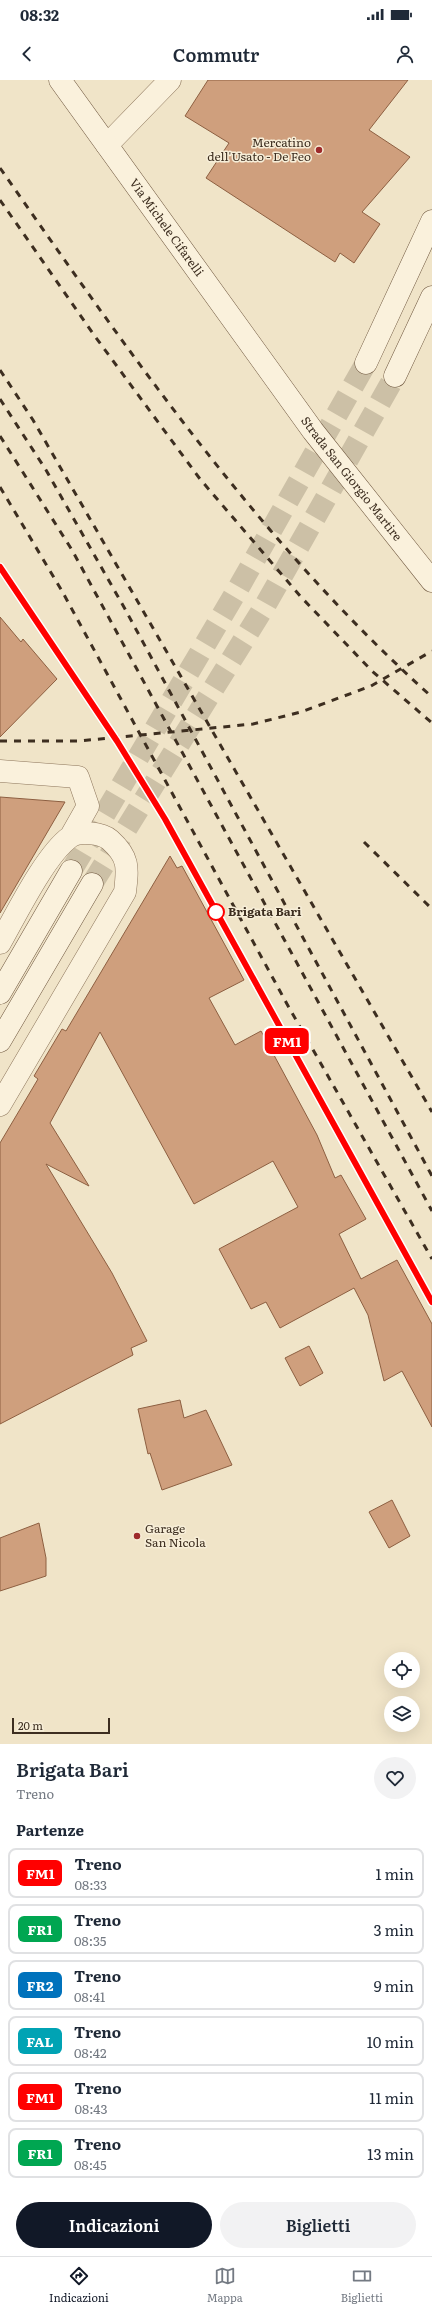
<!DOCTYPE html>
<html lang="it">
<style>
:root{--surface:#fff;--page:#f2f2f3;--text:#1f2937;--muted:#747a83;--line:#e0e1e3;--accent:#111827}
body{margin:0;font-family:Literata,serif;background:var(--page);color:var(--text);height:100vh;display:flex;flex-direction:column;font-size:15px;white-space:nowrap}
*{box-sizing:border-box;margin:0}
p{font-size:13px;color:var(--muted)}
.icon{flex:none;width:22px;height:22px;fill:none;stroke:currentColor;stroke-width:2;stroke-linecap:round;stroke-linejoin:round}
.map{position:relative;height:1664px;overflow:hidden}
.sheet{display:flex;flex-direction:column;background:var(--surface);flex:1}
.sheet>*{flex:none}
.badge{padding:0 8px;border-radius:6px;font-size:14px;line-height:26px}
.fabs{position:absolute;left:384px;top:1572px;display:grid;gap:8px}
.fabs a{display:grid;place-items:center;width:36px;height:36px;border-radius:50%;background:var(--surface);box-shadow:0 4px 16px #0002;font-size:20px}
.scale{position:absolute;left:12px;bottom:10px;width:98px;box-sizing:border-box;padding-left:4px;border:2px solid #3d2e20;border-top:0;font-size:11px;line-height:14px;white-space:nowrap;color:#3d2e20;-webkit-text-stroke:3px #f7eed8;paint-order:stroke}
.map>.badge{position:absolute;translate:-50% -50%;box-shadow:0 0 0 2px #fff}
h2{padding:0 16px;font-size:15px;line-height:36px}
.round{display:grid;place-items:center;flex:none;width:42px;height:42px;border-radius:21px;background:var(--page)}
.overview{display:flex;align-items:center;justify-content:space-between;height:68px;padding:0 16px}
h1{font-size:19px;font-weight:600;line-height:30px}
.primary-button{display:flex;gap:8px;margin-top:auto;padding:8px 16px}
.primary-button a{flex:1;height:46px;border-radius:24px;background:var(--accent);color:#fff;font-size:16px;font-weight:600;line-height:46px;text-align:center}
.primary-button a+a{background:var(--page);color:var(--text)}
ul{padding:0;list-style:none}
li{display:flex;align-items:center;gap:12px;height:50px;margin:0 8px 6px;padding:0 8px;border:2px solid var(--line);border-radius:8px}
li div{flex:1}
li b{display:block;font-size:15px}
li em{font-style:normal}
li .badge{min-width:44px;font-weight:700;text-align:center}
.status{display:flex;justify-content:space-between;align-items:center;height:28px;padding:0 20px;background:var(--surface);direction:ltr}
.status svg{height:11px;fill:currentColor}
header{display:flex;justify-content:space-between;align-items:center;height:52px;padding:0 16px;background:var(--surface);font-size:18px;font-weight:600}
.tabs{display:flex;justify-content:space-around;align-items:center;height:56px;border-top:1px solid var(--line);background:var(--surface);font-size:11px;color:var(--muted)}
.tabs a{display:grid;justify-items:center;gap:2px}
.tabs .current{color:var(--accent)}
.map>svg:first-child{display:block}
.building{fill:#cf9f7d;stroke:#8d5f41}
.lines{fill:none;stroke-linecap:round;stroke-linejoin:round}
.secondary-tunnel{stroke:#ccc0a6;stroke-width:22;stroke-dasharray:22 11;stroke-linecap:butt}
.street-casing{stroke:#8d765c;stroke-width:23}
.secondary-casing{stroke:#6f573f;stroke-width:23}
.street{stroke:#faf1dc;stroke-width:22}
.secondary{stroke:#faf1dc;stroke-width:22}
.rail{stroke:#3d2e20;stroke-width:3;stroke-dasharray:7 7;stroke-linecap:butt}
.line-casing{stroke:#fff;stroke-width:9}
.line{stroke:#f00;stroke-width:6}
.poi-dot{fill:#9e2a2b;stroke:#f7eed8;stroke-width:1.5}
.stop-dot{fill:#fff;stroke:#f00;stroke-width:2}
.labels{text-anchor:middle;stroke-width:3;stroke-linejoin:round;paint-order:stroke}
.poi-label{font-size:12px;fill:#3d2e20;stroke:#f7eed8;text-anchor:end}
.street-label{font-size:12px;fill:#3d2e20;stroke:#f7eed8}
.stop-label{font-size:12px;font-weight:bold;fill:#3d2e20;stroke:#f7eed8;text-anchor:start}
</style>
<div class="status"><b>08:32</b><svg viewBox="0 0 49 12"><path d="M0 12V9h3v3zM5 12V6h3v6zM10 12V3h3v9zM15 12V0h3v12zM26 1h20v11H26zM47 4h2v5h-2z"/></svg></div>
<header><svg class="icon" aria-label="back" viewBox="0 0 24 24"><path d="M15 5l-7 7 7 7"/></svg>Commutr<svg class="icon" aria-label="person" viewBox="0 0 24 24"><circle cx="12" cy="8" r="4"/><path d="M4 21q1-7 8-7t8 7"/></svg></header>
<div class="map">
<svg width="432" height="1664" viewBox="0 0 432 1664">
<rect width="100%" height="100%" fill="#f0e4c8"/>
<path class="building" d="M208 0H408L369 50 410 77 362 132 380 144 354 183 340 173 335 182 206 98 229 63 185 36Z
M0 537 21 562 23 559 57 599 0 657Z
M0 717 65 722 0 833Z
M170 776 177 788 182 786 244 900 209 918 235 965 261 951 317 1055 335 1098 341 1095 366 1139 339 1154 361 1199 397 1180 432 1244V1347L402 1291 384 1301 368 1235 354 1208 280 1248 266 1222 251 1229 219 1169 298 1127 273 1081 194 1124 100 952 50 1043 89 1106 46 1084 112 1193 147 1261 131 1268 133 1275 0 1344V1063L38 999 34 996 62 949 66 951Z
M309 1266 323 1293 300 1306 285 1278Z
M180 1320 184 1338 206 1330 232 1385 162 1410 150 1373 148 1374 138 1329Z
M392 1420 410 1456 389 1468 369 1432Z
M39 1443 46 1478V1496L0 1511V1458Z"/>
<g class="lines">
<path class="secondary-tunnel" d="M71 791 239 507 366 283
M92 804 266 524 395 296"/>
<g class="street-casing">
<path id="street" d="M107 65 170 0
M0 691 78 697 88 726 71 756
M0 863C16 835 45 775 70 757 79 750 102 753 110 760 129 777 128 787 125 812L0 1025"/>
</g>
<g class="secondary-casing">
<g id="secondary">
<path id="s1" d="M60 0 313 351 432 501"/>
<path d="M366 283 432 141"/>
<path d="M395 296 432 217"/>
<path d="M0 913 71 791"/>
<path d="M0 961 92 804"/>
</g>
</g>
<use href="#street" class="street"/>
<use href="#secondary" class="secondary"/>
<path class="rail" d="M0 88C131 275 261 464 432 617
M0 120 94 255 200 399 301 517 372 591 432 643
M0 290 33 340 432 1032
M0 319 46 390 125 529 432 1096
M0 356 72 470 432 1131
M0 407 62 511 287 924 432 1179
M0 487 117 661 165 739 432 1222
M0 661H79L253 644 301 632 371 606 432 571
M364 762 432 829"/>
</g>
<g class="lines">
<g class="line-casing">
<path id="line" d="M0 487 117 661 165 739 432 1222"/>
</g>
<use href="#line" class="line"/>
</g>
<g class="poi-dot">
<circle cx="319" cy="70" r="4"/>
<circle cx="137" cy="1456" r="4"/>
</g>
<circle class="stop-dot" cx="216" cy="832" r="8"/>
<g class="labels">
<g class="poi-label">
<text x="311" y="67">Mercatino<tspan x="311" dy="14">dell'Usato - De Feo</tspan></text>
<text x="145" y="1453" text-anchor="start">Garage<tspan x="145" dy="14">San Nicola</tspan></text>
</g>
<g class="street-label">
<text dy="4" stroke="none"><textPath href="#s1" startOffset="182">Via Michele Cifarelli</textPath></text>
<text dy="4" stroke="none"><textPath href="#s1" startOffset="494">Strada San Giorgio Martire</textPath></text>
</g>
<g class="stop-label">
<text x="228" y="836">Brigata Bari</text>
</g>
</g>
</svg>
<div class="fabs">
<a><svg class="icon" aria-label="locate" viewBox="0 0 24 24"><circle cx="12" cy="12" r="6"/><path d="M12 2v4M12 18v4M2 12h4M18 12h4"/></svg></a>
<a><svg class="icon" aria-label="layers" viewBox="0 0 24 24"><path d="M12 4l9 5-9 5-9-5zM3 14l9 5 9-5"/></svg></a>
</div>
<div class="scale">20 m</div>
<b class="badge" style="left:287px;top:961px;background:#f00;color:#fff">FM1</b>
</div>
<section class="sheet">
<div class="overview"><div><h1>Brigata Bari</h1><p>Treno</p></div><a class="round"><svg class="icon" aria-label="heart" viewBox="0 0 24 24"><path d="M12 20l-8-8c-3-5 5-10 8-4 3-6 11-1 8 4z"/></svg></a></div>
<h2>Partenze</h2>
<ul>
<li><span class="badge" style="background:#f00;color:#fff">FM1</span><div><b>Treno</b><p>08:33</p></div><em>1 min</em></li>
<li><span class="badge" style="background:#00a651;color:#fff">FR1</span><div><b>Treno</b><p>08:35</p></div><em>3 min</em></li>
<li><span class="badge" style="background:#0072bc;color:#fff">FR2</span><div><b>Treno</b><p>08:41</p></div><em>9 min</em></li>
<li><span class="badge" style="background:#00a3b4;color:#fff">FAL</span><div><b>Treno</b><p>08:42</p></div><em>10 min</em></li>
<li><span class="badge" style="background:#f00;color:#fff">FM1</span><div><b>Treno</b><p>08:43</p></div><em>11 min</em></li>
<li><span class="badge" style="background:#00a651;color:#fff">FR1</span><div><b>Treno</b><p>08:45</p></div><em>13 min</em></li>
</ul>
<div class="primary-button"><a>Indicazioni</a><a>Biglietti</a></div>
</section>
<nav class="tabs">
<a class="current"><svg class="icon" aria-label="directions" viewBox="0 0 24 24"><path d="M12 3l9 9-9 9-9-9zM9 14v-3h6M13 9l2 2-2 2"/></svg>Indicazioni</a>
<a><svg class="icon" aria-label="map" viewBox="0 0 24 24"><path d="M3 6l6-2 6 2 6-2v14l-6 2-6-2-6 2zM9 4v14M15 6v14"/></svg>Mappa</a>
<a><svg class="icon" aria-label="tickets" viewBox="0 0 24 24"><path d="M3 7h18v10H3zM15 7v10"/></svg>Biglietti</a>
</nav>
